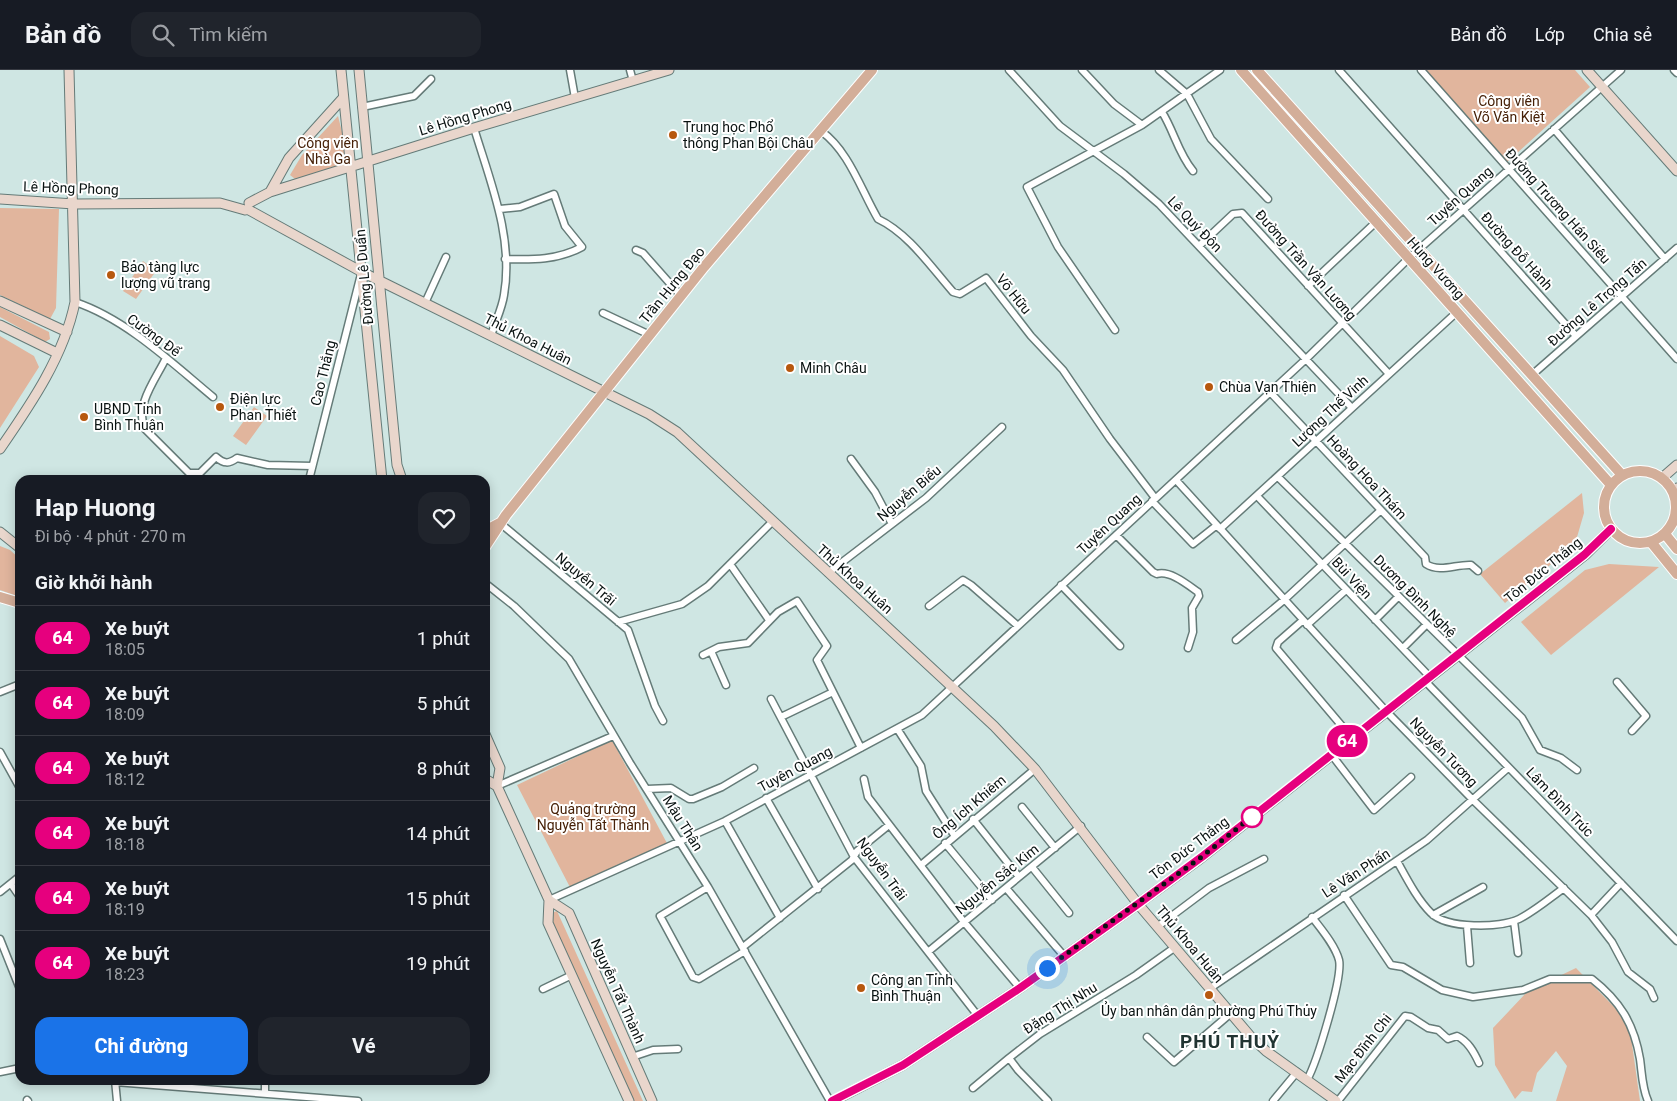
<!DOCTYPE html>
<html lang="vi">
<meta charset="utf-8">
<style>
:root{--surface:#171b24;--page:#20242c;--text:#f1f3f6;--muted:#9ea1a6;--line:#363941;--accent:#1a73e8}
body{margin:0;font-family:Roboto,sans-serif;background:var(--page);color:var(--text);height:100vh;display:flex;flex-direction:column;font-size:19px;white-space:nowrap}
*{box-sizing:border-box;margin:0}
p{font-size:16px;color:var(--muted)}
.icon{flex:none;width:28px;height:28px;fill:none;stroke:currentColor;stroke-width:2;stroke-linecap:round;stroke-linejoin:round}
.map{position:relative;flex:1;overflow:hidden}
.sheet{position:absolute;left:15px;top:405px;width:475px;height:610px;display:flex;flex-direction:column;background:var(--surface);border-radius:15px;box-shadow:0 2px 12px #0003}
.sheet>*{flex:none}
.badge{padding:0 10px;border-radius:16px;font-size:18px;line-height:32px}
.you{position:absolute;width:25px;height:25px;margin:-12px;border:4px solid #fff;border-radius:50%;background:#1a73e8;box-shadow:0 0 0 8px #1a73e833}
.map>.badge{position:absolute;translate:-50% -50%;box-shadow:0 0 0 2px #fff}
h2{padding:0 20px;font-size:19px;line-height:45px}
.round{display:grid;place-items:center;flex:none;width:52px;height:52px;border-radius:15px;background:var(--page)}
.overview{display:flex;align-items:center;justify-content:space-between;height:85px;padding:0 20px}
h1{font-size:24px;font-weight:700;line-height:38px}
.button{display:flex;gap:10px;margin-top:auto;padding:10px 20px}
.button a{flex:1;height:58px;border-radius:15px;background:var(--accent);color:#fff;font-size:20px;font-weight:700;line-height:58px;text-align:center}
.button a+a{background:var(--page);color:var(--text)}
ul{padding:0;list-style:none}
li{display:flex;align-items:center;gap:15px;height:65px;padding:0 20px;border-top:1px solid var(--line)}
li div{flex:1}
li b{display:block;font-size:19px}
li em{font-style:normal}
li .badge{min-width:55px;font-weight:700;text-align:center}
header{display:flex;align-items:center;gap:30px;box-sizing:border-box;height:70px;padding:0 25px;background:var(--surface);border-bottom:1px solid var(--line)}
header strong{font-size:24px}
nav{display:flex;gap:28px;margin-inline-start:auto;font-size:18px}
.search{width:350px;height:45px;background:var(--page);display:flex;align-items:center;gap:12px;box-sizing:border-box;padding:0 18px;border-radius:15px;color:var(--muted);font-size:19px}
.map>svg:first-child{display:block}
.green{fill:#e1b59d}
.lines{fill:none;stroke-linecap:round;stroke-linejoin:round}
.street-casing{stroke:#657b78;stroke-width:9}
.secondary-casing{stroke:#657b78;stroke-width:11}
.primary-casing{stroke:#fff;stroke-width:12}
.street{stroke:#fff;stroke-width:6}
.secondary{stroke:#e9d6cc;stroke-width:9}
.primary{stroke:#d3ae99;stroke-width:10}
.line-casing{stroke:#fff;stroke-width:11}
.line{stroke:#e6007e;stroke-width:8}
.walk{stroke:#091211;stroke-width:5;stroke-dasharray:0 9}
.poi-dot{fill:#b7580e;stroke:#fff;stroke-width:2}
.stop-dot{fill:#fff;stroke:#e6007e;stroke-width:2.5}
.labels{text-anchor:middle;stroke-width:4;stroke-linejoin:round;paint-order:stroke}
.park-label{font-size:14px;fill:#462007;stroke:#fff}
.street-label{font-size:14px;fill:#091211;stroke:#fff}
.poi-label{font-size:14px;fill:#091211;stroke:#fff;text-anchor:start}
.district-label{font-size:19px;font-weight:bold;letter-spacing:1px;fill:#213432;stroke:#fff}
</style>
<header>
<strong>Bản đồ</strong>
<div class="search"><svg class="icon" aria-label="search" viewBox="0 0 24 24"><circle cx="10" cy="10" r="6"/><path d="M15 15l6 6"/></svg>Tìm kiếm</div>
<nav><a>Bản đồ</a><a>Lớp</a><a>Chia sẻ</a></nav>
</header>
<div class="map">
<svg width="1677" height="1031" viewBox="0 0 1677 1031">
<rect width="100%" height="100%" fill="#cfe6e3"/>
<path class="green" d="M1423 0H1575L1590 17 1506 93Z
M338 46 344 70 345 90 333 98 295 109 290 105 302 85Z
M0 138 59 139 56 238 50 249 0 225Z
M143 191 156 201 136 229 123 221Z
M0 237 49 262 50 269 45 272 0 247Z
M0 266 34 286 39 297 0 358Z
M254 337 267 346 246 375 233 366Z
M1582 423 1584 443 1575 474 1505 533 1480 504Z
M0 476 10 480 20 489V527L0 520Z
M1609 494 1659 497 1551 585 1521 552 1585 500Z
M612 670 669 777 573 823 517 715Z
M557 841 643 1031H633L548 844Z
M1576 898 1623 946 1630 960 1640 1031H1556L1567 996 1556 981 1537 1003 1532 1022 1522 1021 1515 1029 1495 995 1493 958 1528 921Z"/>
<g class="lines">
<g class="street-casing">
<path id="street" d="M570 0 575 28
M630 0 633 11
M1009 0 1060 56 1124 104 1159 134 1352 338
M1082 0 1114 34 1142 55
M1159 0 1187 24 1211 69 1268 129
M1339 0 1576 266
M1421 0 1677 289
M1674 0 1677 3
M362 37 414 26 431 9
M1162 42C1174 61 1178 83 1193 101
M474 58C490 111 514 168 504 225 502 239 495 252 491 266
M1554 59 1665 189
M821 61C849 81 861 120 878 149 908 163 931 197 953 222L960 224 986 208 1031 266 1063 300 1110 369 1155 428
M500 139 520 137 554 124 565 156 582 177C558 190 533 190 505 189
M1199 176 1233 144 1242 143 1389 304
M636 180 643 183 681 226
M1308 216 1376 152
M75 232C126 249 172 293 213 327
M425 233 446 187
M603 243 650 265
M1115 260 1058 177 1027 117 1142 55 1220 0
M166 288C156 309 134 336 145 359L189 403H200L216 387C224 394 229 394 237 388L268 395 312 396
M1533 304 1677 178
M1270 322 1425 487 1426 494C1440 503 1456 494 1471 495L1478 501
M851 389 875 422 892 454
M1278 407 1522 648 1540 680 1561 688 1577 700
M309 410 360 208
M1176 410 1386 641 1473 730 1591 845 1621 813
M1257 426 1430 607
M1152 431 1193 474 1217 455
M500 453 628 560 655 636 663 651
M1220 459 1457 242
M1116 465 1153 502 1157 504C1170 500 1188 515 1198 522L1199 526 1192 538 1193 562 1188 578
M730 494 769 550
M828 503 926 428 1002 357
M485 513 514 536 569 589 630 693 708 817 830 1031
M1061 515 1120 576
M929 536 963 510 971 515 1018 556
M1375 550 1398 527
M1302 551 1278 572 1276 578 1352 668
M618 552 682 534 708 516 773 451
M1307 555 1346 520
M1236 570 1284 530 1381 440
M1403 578 1426 555
M711 581 726 615
M703 585 719 577 748 573 778 542 797 531 827 576 817 590 861 678
M1425 611 1677 871
M1617 612 1646 646 1632 661
M0 622 20 614
M771 629 854 787 978 946
M781 647 833 622
M898 660 921 696 926 721 954 765
M0 682 20 718
M1331 684 1374 740 1411 707
M864 709 868 727 964 852 1020 918
M497 716 613 666
M647 719 671 718 689 729H693L722 717 754 698
M766 728 818 819
M1022 737 1055 778
M973 749 1019 807
M725 751 780 848
M945 773 992 830
M1397 791C1407 809 1417 829 1431 843 1447 859 1500 858 1519 849 1535 841 1550 828 1564 818
M921 795 1035 699
M1032 797 1069 843
M11 814 20 827
M708 817 660 846 693 907 699 909 745 881
M1006 818 1064 886
M0 822 20 806
M1344 825 1391 895 1403 897 1442 920 1473 927 1523 920 1550 909H1592C1620 931 1634 954 1640 989 1642 1003 1642 1018 1648 1031
M549 830 725 751 922 645 1306 289 1409 188 1621 0
M1433 845 1483 817
M1591 845 1612 872 1628 902 1650 919 1654 928
M1514 851 1518 883
M1467 856 1470 893
M1157 857 1209 818 1264 789
M0 869 20 919
M743 877 852 790 857 781 889 755
M929 881 1081 756
M543 919 572 905
M1209 919 1427 770 1508 698
M1147 967 1174 992 1230 944
M632 987 653 980 678 979
M0 1002 20 998
M115 1010 117 1031
M265 1010V1023
M1307 1010C1317 992 1343 907 1339 890 1335 875 1321 859 1312 847
M115 1012 358 1031
M973 1018 1009 988
M27 1030 28 1031
M1048 1031 1018 1000 1009 988 1040 964 1136 905 1174 878
M1273 1031 1297 1002
M1338 1031 1405 946 1411 947 1428 958 1438 960 1448 969 1457 966C1468 971 1474 982 1479 993"/>
</g>
<g class="secondary-casing">
<path id="secondary" d="M341 0 382 410
M359 0 397 395 402 410
M1587 0 1677 101
M270 122 289 88 343 28
M0 129 74 134 220 133 245 140
M249 133 270 122 474 58 669 0
M249 140 362 202 649 344 677 362 994 656 1035 699 1138 834 1251 967 1266 981 1336 1031
M0 231 67 262
M0 255 57 283
M0 379C31 334 64 286 75 232L69 0
M1662 408 1677 395
M1673 421 1677 418
M0 462 20 478
M485 664 500 698 497 716
M485 709 497 716 549 830 548 853 629 1031
M549 830 569 843 652 1031
M833 1031 903 995 1020 918 1138 834 1201 788 1585 485 1611 459"/>
</g>
<g class="primary-casing">
<path id="primary" d="M1241 0 1611 415
M1257 0 1622 405
M1604 437a36 36 0 1 1 72 0a36 36 0 1 1-72 0Z
M485 461 500 453
M1665 464 1677 479
M1651 472 1677 504
M485 477 506 445 704 197 872 0
M0 527 20 533"/>
</g>
<use href="#street" class="street"/>
<use href="#secondary" class="secondary"/>
<use href="#primary" class="primary"/>
</g>
<g class="lines">
<g class="line-casing">
<path id="line" d="M832 1031 903 995 1020 918 1138 834 1203 786 1584 485 1611 459"/>
</g>
<use href="#line" class="line"/>
<path class="walk" d="M1047 898 1200 788 1258 742 1252 747"/>
</g>
<g class="poi-dot">
<circle cx="673" cy="65" r="5"/>
<circle cx="111" cy="205" r="5"/>
<circle cx="790" cy="298" r="5"/>
<circle cx="1209" cy="317" r="5"/>
<circle cx="220" cy="337" r="5"/>
<circle cx="84" cy="347" r="5"/>
<circle cx="861" cy="918" r="5"/>
<circle cx="1209" cy="925" r="5"/>
</g>
<circle class="stop-dot" cx="1252" cy="747" r="10"/>
<g class="labels">
<g class="park-label">
<text x="1509" y="36">Công viên<tspan x="1509" dy="16">Võ Văn Kiệt</tspan></text>
<text x="328" y="78">Công viên<tspan x="328" dy="16">Nhà Ga</tspan></text>
<text x="593" y="744">Quảng trường<tspan x="593" dy="16">Nguyễn Tất Thành</tspan></text>
</g>
<g class="street-label">
<text transform="translate(465 47) rotate(-17)" y="5">Lê Hồng Phong</text>
<text transform="translate(71 118) rotate(2)" y="5">Lê Hồng Phong</text>
<text transform="translate(1460 126) rotate(-42)" y="5">Tuyên Quang</text>
<text transform="translate(1558 136) rotate(48)" y="5">Đường Trương Hán Siêu</text>
<text transform="translate(1195 154) rotate(46)" y="5">Lê Quý Đôn</text>
<text transform="translate(1517 181) rotate(48)" y="5">Đường Đỗ Hành</text>
<text transform="translate(1306 195) rotate(48)" y="5">Đường Trần Văn Lương</text>
<text transform="translate(1436 198) rotate(48)" y="5">Hùng Vương</text>
<text transform="translate(364 207) rotate(-95)" y="5">Đường Lê Duẩn</text>
<text transform="translate(672 215) rotate(-51)" y="5">Trần Hưng Đạo</text>
<text transform="translate(1014 224) rotate(51)" y="5">Võ Hữu</text>
<text transform="translate(1597 232) rotate(-41)" y="5">Đường Lê Trọng Tấn</text>
<text transform="translate(154 265) rotate(36)" y="5">Cường Để</text>
<text transform="translate(528 269) rotate(27)" y="5">Thủ Khoa Huân</text>
<text transform="translate(323 303) rotate(-76)" y="5">Cao Thắng</text>
<text transform="translate(1330 341) rotate(-43)" y="5">Lương Thế Vinh</text>
<text transform="translate(1367 407) rotate(47)" y="5">Hoàng Hoa Thám</text>
<text transform="translate(909 423) rotate(-40)" y="5">Nguyễn Biểu</text>
<text transform="translate(1109 454) rotate(-43)" y="5">Tuyên Quang</text>
<text transform="translate(1543 500) rotate(-39)" y="5">Tôn Đức Thắng</text>
<text transform="translate(1352 508) rotate(47)" y="5">Bùi Viện</text>
<text transform="translate(586 509) rotate(40)" y="5">Nguyễn Trãi</text>
<text transform="translate(855 509) rotate(42)" y="5">Thủ Khoa Huân</text>
<text transform="translate(1415 526) rotate(45)" y="5">Dương Đình Nghệ</text>
<text transform="translate(1444 682) rotate(46)" y="5">Nguyễn Tương</text>
<text transform="translate(795 699) rotate(-28)" y="5">Tuyên Quang</text>
<text transform="translate(1560 732) rotate(46)" y="5">Lâm Đình Trúc</text>
<text transform="translate(969 737) rotate(-40)" y="5">Ông Ích Khiêm</text>
<text transform="translate(683 753) rotate(58)" y="5">Mậu Thân</text>
<text transform="translate(1189 778) rotate(-37)" y="5">Tôn Đức Thắng</text>
<text transform="translate(882 799) rotate(54)" y="5">Nguyễn Trãi</text>
<text transform="translate(1356 803) rotate(-33)" y="5">Lê Văn Phấn</text>
<text transform="translate(997 809) rotate(-39)" y="5">Nguyễn Sắc Kim</text>
<text transform="translate(1190 874) rotate(50)" y="5">Thủ Khoa Huân</text>
<text transform="translate(618 921) rotate(66)" y="5">Nguyễn Tất Thành</text>
<text transform="translate(1060 938) rotate(-32)" y="5">Đặng Thị Nhu</text>
<text transform="translate(1363 978) rotate(-52)" y="5">Mạc Đĩnh Chi</text>
</g>
<g class="poi-label">
<text x="683" y="62">Trung học Phổ<tspan x="683" dy="16">thông Phan Bội Châu</tspan></text>
<text x="121" y="202">Bảo tàng lực<tspan x="121" dy="16">lượng vũ trang</tspan></text>
<text x="800" y="303">Minh Châu</text>
<text x="1219" y="322">Chùa Vạn Thiện</text>
<text x="230" y="334">Điện lực<tspan x="230" dy="16">Phan Thiết</tspan></text>
<text x="94" y="344">UBND Tỉnh<tspan x="94" dy="16">Bình Thuận</tspan></text>
<text x="871" y="915">Công an Tỉnh<tspan x="871" dy="16">Bình Thuận</tspan></text>
<text x="1209" y="946" text-anchor="middle">Ủy ban nhân dân phường Phú Thủy</text>
</g>
<g class="district-label">
<text x="1230" y="978">PHÚ THUỶ</text>
</g>
</g>
</svg>
<div class="you" style="left:1047px;top:898px"></div>
<b class="badge" style="left:1347px;top:671px;background:#e6007e;color:#fff">64</b>
<section class="sheet">
<div class="overview"><div><h1>Hap Huong</h1><p>Đi bộ · 4 phút · 270 m</p></div><a class="round"><svg class="icon" aria-label="heart" viewBox="0 0 24 24"><path d="M12 20l-8-8c-3-5 5-10 8-4 3-6 11-1 8 4z"/></svg></a></div>
<h2>Giờ khởi hành</h2>
<ul>
<li><span class="badge" style="background:#e6007e;color:#fff">64</span><div><b>Xe buýt</b><p>18:05</p></div><em>1 phút</em></li>
<li><span class="badge" style="background:#e6007e;color:#fff">64</span><div><b>Xe buýt</b><p>18:09</p></div><em>5 phút</em></li>
<li><span class="badge" style="background:#e6007e;color:#fff">64</span><div><b>Xe buýt</b><p>18:12</p></div><em>8 phút</em></li>
<li><span class="badge" style="background:#e6007e;color:#fff">64</span><div><b>Xe buýt</b><p>18:18</p></div><em>14 phút</em></li>
<li><span class="badge" style="background:#e6007e;color:#fff">64</span><div><b>Xe buýt</b><p>18:19</p></div><em>15 phút</em></li>
<li><span class="badge" style="background:#e6007e;color:#fff">64</span><div><b>Xe buýt</b><p>18:23</p></div><em>19 phút</em></li>
</ul>
<div class="button"><a>Chỉ đường</a><a>Vé</a></div>
</section>
</div>
